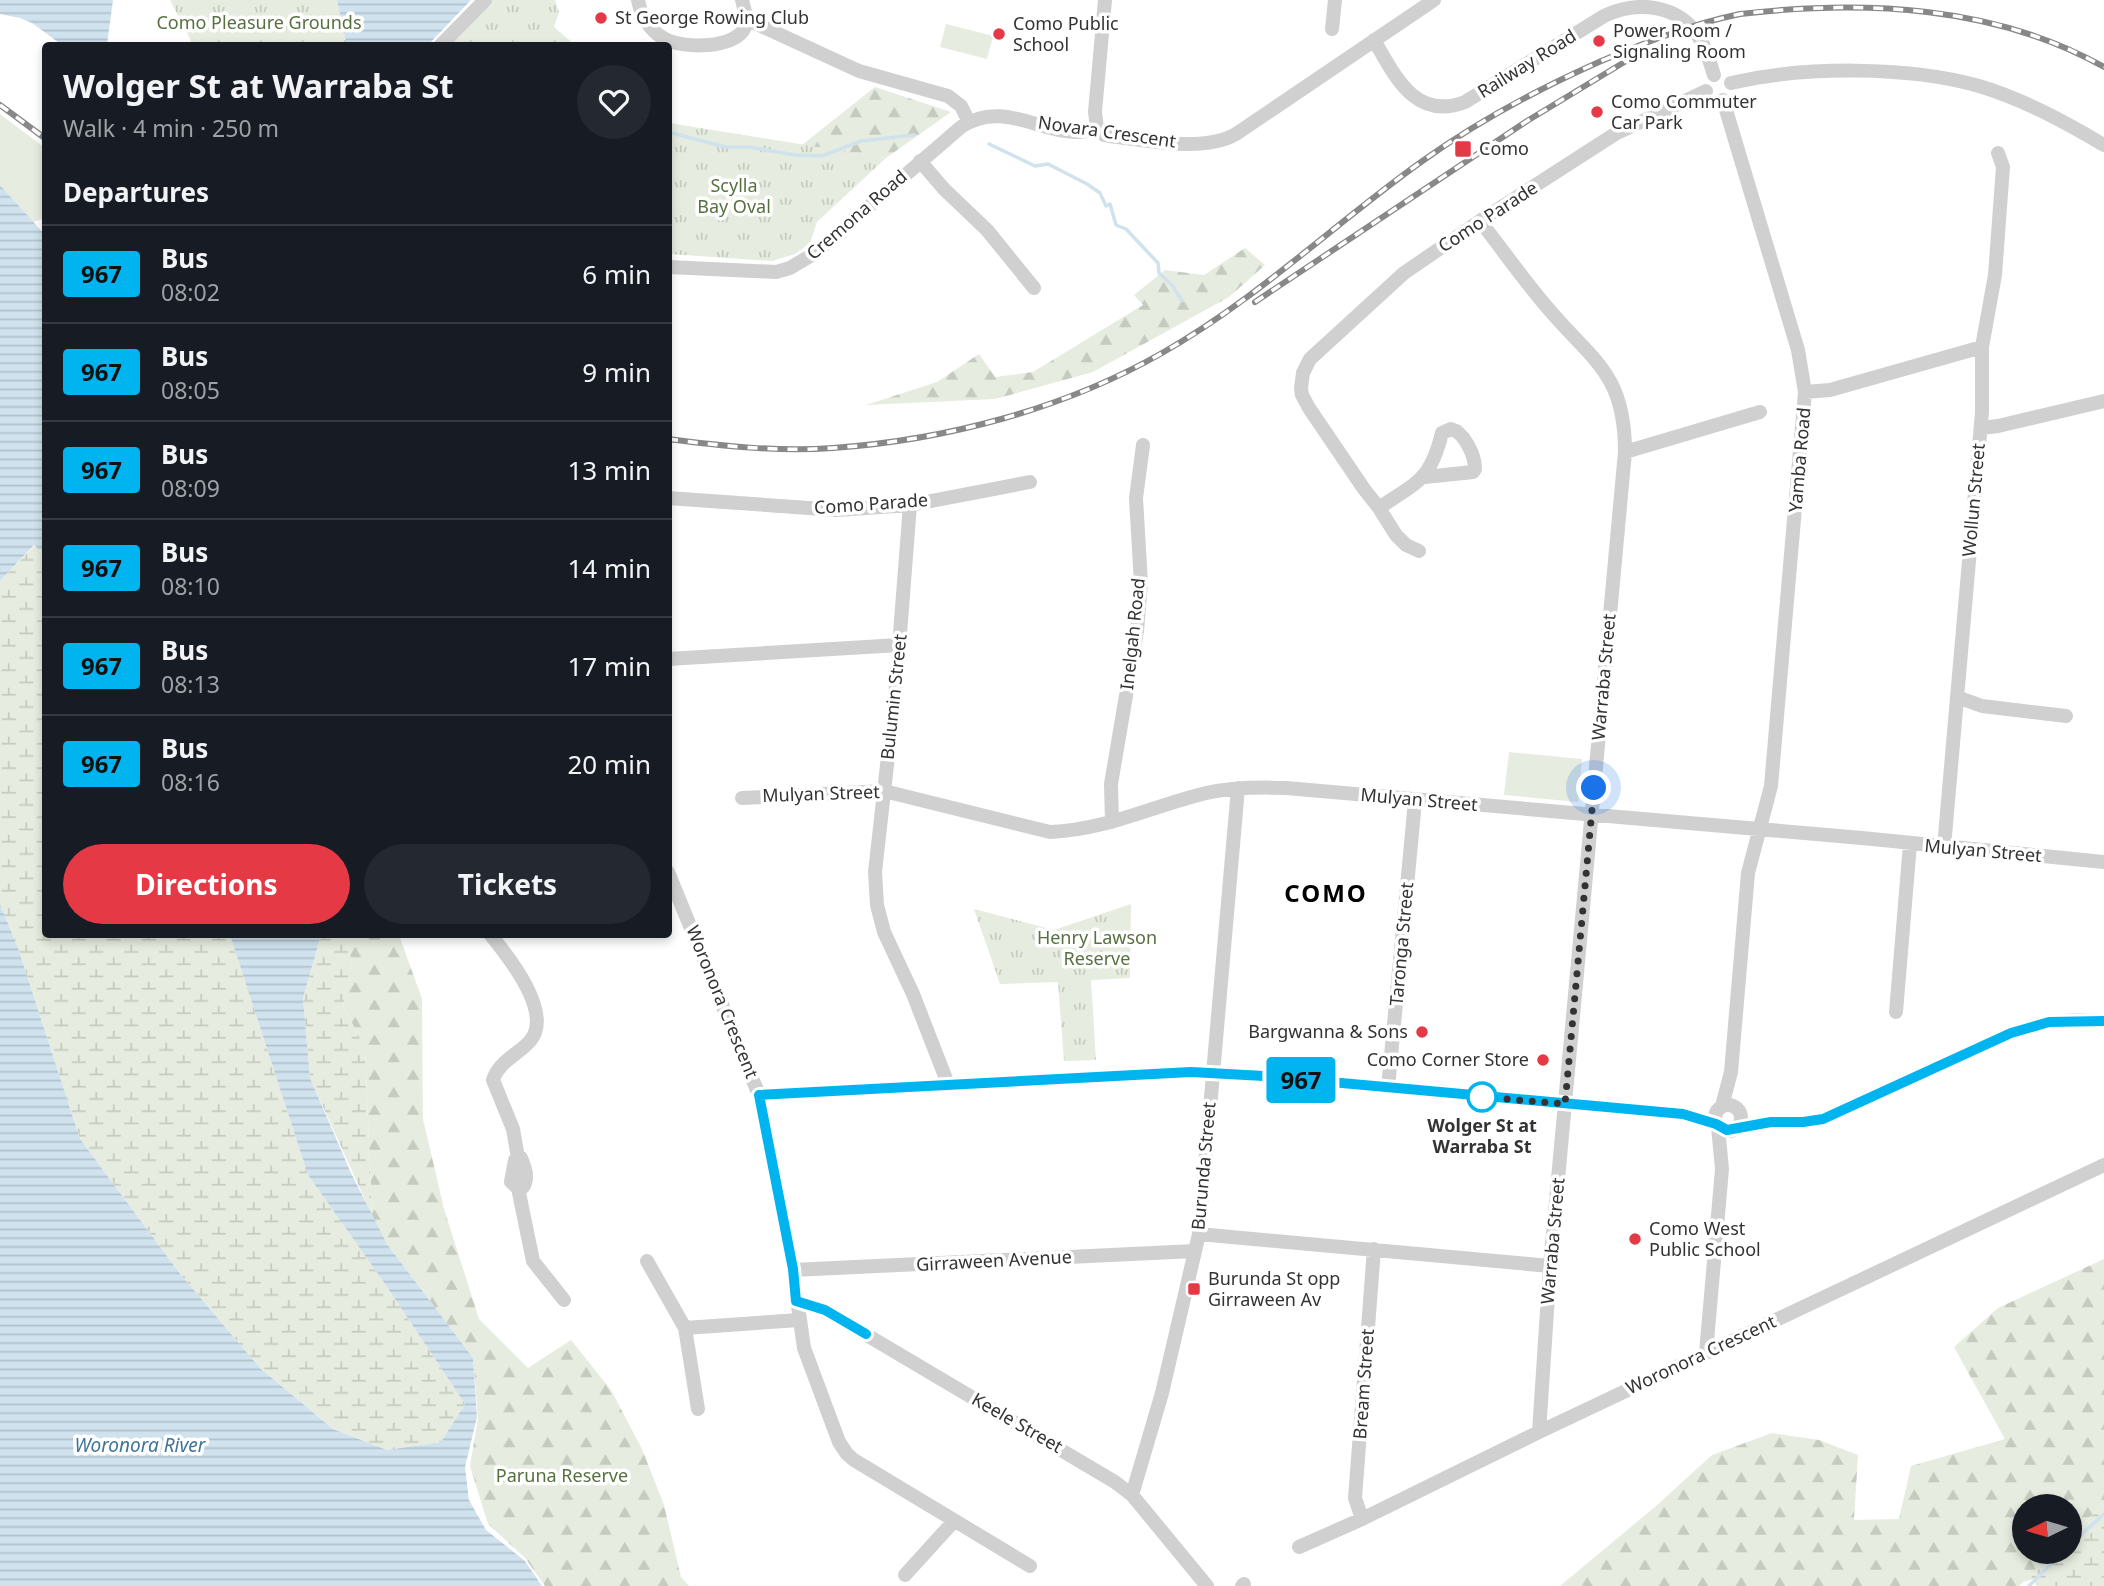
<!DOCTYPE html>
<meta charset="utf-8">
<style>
:root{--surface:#171b24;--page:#242831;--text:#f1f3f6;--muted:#9ea1a6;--line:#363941;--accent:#e63946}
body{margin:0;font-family:"Noto Sans",sans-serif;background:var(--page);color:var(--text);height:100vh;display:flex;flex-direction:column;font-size:26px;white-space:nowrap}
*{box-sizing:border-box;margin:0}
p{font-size:23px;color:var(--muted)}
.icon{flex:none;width:38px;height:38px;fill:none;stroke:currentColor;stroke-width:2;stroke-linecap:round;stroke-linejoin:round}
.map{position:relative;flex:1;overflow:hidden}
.side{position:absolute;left:42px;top:42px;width:630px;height:896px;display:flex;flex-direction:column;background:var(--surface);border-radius:7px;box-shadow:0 4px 10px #0003}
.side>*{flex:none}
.badge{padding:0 14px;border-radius:5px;font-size:24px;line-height:46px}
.needle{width:46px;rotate:265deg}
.buttons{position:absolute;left:2012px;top:1494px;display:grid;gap:14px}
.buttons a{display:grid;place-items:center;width:70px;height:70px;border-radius:50%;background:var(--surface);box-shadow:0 4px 10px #0003;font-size:35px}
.you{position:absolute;width:35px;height:35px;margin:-18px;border:5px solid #fff;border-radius:50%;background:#1a73e8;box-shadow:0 0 0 10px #1a73e833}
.map>.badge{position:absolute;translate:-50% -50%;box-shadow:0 0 0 4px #fff}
h2{padding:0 21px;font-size:26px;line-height:63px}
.round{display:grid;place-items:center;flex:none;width:74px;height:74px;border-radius:37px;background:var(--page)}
.overview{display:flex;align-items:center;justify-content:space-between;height:119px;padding:0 21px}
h1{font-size:33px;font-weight:700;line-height:52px}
.button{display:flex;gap:14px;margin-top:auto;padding:14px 21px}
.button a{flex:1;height:80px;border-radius:42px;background:var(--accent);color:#fff;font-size:28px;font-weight:700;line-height:80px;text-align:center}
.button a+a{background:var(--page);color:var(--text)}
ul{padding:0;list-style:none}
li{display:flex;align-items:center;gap:21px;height:98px;padding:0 21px;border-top:2px solid var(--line)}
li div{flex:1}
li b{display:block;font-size:26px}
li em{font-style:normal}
li .badge{min-width:77px;font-weight:700;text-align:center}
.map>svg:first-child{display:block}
.green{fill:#e6ecdf}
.forest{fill:url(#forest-firs)}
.wetland{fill:url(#wetland-marsh)}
.park{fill:url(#park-tufts)}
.water{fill:url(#water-rules)}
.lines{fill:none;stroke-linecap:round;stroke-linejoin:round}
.stream{stroke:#cfe2ee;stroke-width:3.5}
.minor{stroke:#d0d0d0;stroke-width:14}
.rail-casing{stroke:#888;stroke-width:6}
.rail{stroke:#fff;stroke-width:3.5;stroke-dasharray:10;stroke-linecap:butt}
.line-casing{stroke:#fff;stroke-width:16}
.line{stroke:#00b5ef;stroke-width:10}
.walk{stroke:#333;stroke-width:7;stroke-dasharray:0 12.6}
.poi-dot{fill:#e63946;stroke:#fff;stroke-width:2.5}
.stop-dot{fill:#fff;stroke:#00b5ef;stroke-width:3.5}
.labels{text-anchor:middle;stroke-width:7;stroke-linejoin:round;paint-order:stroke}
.poi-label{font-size:18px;fill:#333;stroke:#fff;text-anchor:start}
.park-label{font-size:18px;fill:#56703f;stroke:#fff}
.street-label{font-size:18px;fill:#333;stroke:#fff}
.stop-label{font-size:18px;font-weight:bold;fill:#333;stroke:#fff}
.water-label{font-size:19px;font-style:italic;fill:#3f7597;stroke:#fff}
.district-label{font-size:24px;font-weight:bold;letter-spacing:2px;fill:#000;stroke:#fff}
</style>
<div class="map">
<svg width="2104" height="1586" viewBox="0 0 2104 1586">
<defs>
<pattern id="forest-firs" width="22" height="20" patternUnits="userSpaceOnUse" patternTransform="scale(1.75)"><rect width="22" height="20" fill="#e6ecdf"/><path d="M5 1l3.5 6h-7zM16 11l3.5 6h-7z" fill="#c6cbc0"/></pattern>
<pattern id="wetland-marsh" width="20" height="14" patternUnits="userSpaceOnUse" patternTransform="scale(1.75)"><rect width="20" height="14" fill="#e6ecdf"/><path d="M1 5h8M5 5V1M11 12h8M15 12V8" fill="none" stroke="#c6cbc0"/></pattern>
<pattern id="park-tufts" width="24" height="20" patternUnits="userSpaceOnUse" patternTransform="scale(1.75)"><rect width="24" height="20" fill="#e6ecdf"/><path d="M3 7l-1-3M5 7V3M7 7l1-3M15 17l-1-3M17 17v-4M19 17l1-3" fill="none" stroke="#c6cbc0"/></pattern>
<pattern id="water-rules" width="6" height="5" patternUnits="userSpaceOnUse" patternTransform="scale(1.75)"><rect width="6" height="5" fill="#cfe2ee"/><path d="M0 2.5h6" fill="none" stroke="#b2c2cd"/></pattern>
</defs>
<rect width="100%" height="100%" fill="#fff"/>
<path class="green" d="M946 24 993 36 987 59 940 47Z
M0 114 45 148V218L33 222 0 185Z
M1509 752 1582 759 1578 802 1504 795Z"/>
<path class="forest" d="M875 87 951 112 886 158 802 145Z
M1245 248 1265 265 1229 297 1093 372 995 399 866 405 937 382 979 354 995 377 1033 372 1143 305 1134 295 1165 270 1204 275Z
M344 935H399L422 999 423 1119 444 1209 479 1319 528 1368 571 1340 611 1390 642 1449 664 1505 681 1577 689 1586H545L525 1558 488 1524 470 1466 478 1418 473 1358 387 1244 372 1215 365 1048 343 1006 352 962Z
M2104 1259V1504L2070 1536V1507H2025V1552H2054L2019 1586H1560L1656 1506 1712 1455 1772 1433 1819 1440 1858 1455 1854 1520 1899 1519 1911 1466 2005 1439 1954 1347 1998 1308Z"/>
<path class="wetland" d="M35 545 45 553 46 934 230 935 308 1175 383 1281 465 1404 441 1442 387 1450 333 1429 261 1369 181 1275 80 1139 18 948 0 904V581Z
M321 935H344L352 962 343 1006 365 1048 372 1215 310 1078 303 998Z
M2104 1504V1586H2036L2034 1579 2022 1582 2054 1552H2070V1536Z"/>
<path class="park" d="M170 0H337L347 45H193Z
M489 0H555L559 12 554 27 575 45 446 46Z
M669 123 886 158 817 222 810 243 795 254 772 261 669 254Z
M1131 904 1130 978 1091 980 1096 1060 1064 1061 1058 982 1000 984 974 909 1054 930Z"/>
<path class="water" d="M0 0H113L107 45H62L32 23 20 18 0 14Z
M337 0H471L428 45 347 46Z
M0 185 46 236 45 553 34 545 0 581Z
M0 904 18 948 80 1139 181 1275 261 1369 333 1429 387 1450 441 1442 465 1404 383 1281 308 1175 230 935H321L303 998 310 1078 351 1173 387 1244 473 1358 477 1417 465 1467 469 1500 486 1530 525 1561 542 1586H0Z"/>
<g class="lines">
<path class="stream" d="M668 132 726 147H749L795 155 822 156 861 141 914 135
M989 144 1035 166 1048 164 1087 184 1100 193 1106 206 1110 204 1116 225 1126 229 1158 263 1159 273 1172 285 1182 301
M2070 1545 2104 1514
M2029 1586 2063 1552"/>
<path class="minor" d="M638 0C641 16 650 31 665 39 683 49 736 49 745 27 748 19 744 8 742 0
M746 19 859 71 948 96 961 106 969 122
M1332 29 1335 0
M1374 40C1395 76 1415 121 1465 102L1604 16C1637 0 1680 4 1700 39 1707 50 1710 63 1714 75
M440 46 485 0
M1731 83C1804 66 1908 66 1979 86 2023 99 2065 122 2104 145
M1097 128 1095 112 1105 0
M920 161 944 189 987 230 1034 288
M1480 221C1502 249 1523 279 1546 306 1592 361 1625 372 1625 452L1550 1266 1539 1432
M668 267 776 272 790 268 815 253 961 127C1008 95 1054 146 1097 128L1104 135 1109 136C1147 140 1203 153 1236 134L1434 0
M1805 392 1830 390 1982 347
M1981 428 1998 426 2104 401
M1625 452 1760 412
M668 498 837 510 910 505 1030 482
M910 505 896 685 875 872 877 905 884 932 913 994 948 1084
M1379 508C1418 481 1430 481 1442 433L1451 429C1464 432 1475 455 1475 469L1473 472 1425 477
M1419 551 1406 545 1396 535 1379 508 1364 489 1309 408 1302 395 1301 388 1303 373 1310 359 1404 273 1480 221 1615 134 1706 91
M668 659 899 645
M1957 697 1982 706 2066 716
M742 798 884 791 1050 832C1105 830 1153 806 1206 793 1233 787 1259 787 1286 788L1862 838 2104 862
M1112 822 1111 784 1137 631 1141 584 1136 498 1143 445
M1944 847 1982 412V347L1995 275 2003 167 1998 153
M668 872 759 1095 793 1270 804 1348 839 1442 847 1454 854 1460 1030 1566
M490 934C508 956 554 1013 530 1041 519 1054 499 1061 493 1080L513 1129 518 1158H521C525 1167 529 1178 523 1187L518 1188
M1896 1012 1910 844
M1388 1088 1415 801
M759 1095 1191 1072 1264 1076 1683 1114 1716 1124
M1715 1118a13 13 0 1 1 26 0a13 13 0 1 1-26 0Z
M1722 1106 1731 1072 1748 873 1771 786 1805 392 1798 350 1723 100
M1736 1127 1771 1122H1803L1823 1119 2011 1033 2049 1022 2077 1020 2104 1021
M518 1158 515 1160 511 1182 518 1188 533 1261 564 1300
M1199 1234 1550 1266
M647 1261 685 1328 698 1409
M793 1270 1195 1251
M796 1301 812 1305 838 1318 1115 1482 1132 1495 1207 1586
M685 1328 799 1320
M1706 1353 1722 1169 1718 1127
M1132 1495 1162 1393 1199 1234 1238 788
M1362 1519 1355 1498 1374 1249
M1299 1547 1362 1519 1539 1432 2104 1165
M905 1575 954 1521
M1242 1586 1244 1584"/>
<g class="rail-casing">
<path id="rail" d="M0 105 46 139
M1255 302 1527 121 1631 58
M668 439C722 446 778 452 833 448 946 440 1064 409 1162 353 1256 300 1334 224 1421 162 1477 122 1536 90 1599 62 1644 43 1691 24 1740 14 1863 0 1994 5 2104 67"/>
</g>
<use href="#rail" class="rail"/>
</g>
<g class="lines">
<g class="line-casing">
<path id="line" d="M866 1334 825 1310 796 1301 793 1269 759 1095 1191 1072 1264 1076 1683 1114 1716 1124 1727 1130 1771 1122H1803L1823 1119 2011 1033 2049 1022 2104 1021"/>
</g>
<use href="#line" class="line"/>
<path class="walk" d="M1482 1097 1565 1104 1594 788"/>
</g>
<g class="poi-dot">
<circle cx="601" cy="18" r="7"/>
<circle cx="999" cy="34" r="7"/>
<circle cx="1599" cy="41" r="7"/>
<circle cx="1597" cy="112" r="7"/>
<rect x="1454" y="140" width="18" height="18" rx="3.5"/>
<circle cx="1422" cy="1032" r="7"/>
<circle cx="1543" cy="1060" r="7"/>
<circle cx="1635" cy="1239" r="7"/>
<rect x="1187" y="1282" width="14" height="14" rx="3.5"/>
</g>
<circle class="stop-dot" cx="1482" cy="1097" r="14"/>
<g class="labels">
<g class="poi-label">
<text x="615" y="24">St George Rowing Club</text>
<text x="1013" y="30">Como Public<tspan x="1013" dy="21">School</tspan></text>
<text x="1613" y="37">Power Room /<tspan x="1613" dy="21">Signaling Room</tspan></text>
<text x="1611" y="108">Como Commuter<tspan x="1611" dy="21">Car Park</tspan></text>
<text x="1479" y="155">Como</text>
<text x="1408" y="1038" text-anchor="end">Bargwanna &amp; Sons</text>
<text x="1529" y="1066" text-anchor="end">Como Corner Store</text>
<text x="1649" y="1235">Como West<tspan x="1649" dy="21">Public School</tspan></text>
<text x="1208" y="1285">Burunda St opp<tspan x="1208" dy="21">Girraween Av</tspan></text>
</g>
<g class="park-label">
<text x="259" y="29">Como Pleasure Grounds</text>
<text x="734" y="192">Scylla<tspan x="734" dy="21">Bay Oval</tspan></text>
<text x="1097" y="944">Henry Lawson<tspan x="1097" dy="21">Reserve</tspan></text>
<text x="562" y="1482">Paruna Reserve</text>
</g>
<g class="street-label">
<text transform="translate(1527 64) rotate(-32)" y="6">Railway Road</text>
<text transform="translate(1107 132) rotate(8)" y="6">Novara Crescent</text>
<text transform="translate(857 215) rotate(-41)" y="6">Cremona Road</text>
<text transform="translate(1488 217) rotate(-33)" y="6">Como Parade</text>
<text transform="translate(1800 460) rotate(-85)" y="6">Yamba Road</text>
<text transform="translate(1974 500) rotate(-85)" y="6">Wollun Street</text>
<text transform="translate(871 504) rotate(-4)" y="6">Como Parade</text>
<text transform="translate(1133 634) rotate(-84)" y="6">Inelgah Road</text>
<text transform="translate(1604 677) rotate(-85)" y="6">Warraba Street</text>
<text transform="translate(894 697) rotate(-84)" y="6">Bulumin Street</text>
<text transform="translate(821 794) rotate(-2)" y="6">Mulyan Street</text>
<text transform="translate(1419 800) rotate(5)" y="6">Mulyan Street</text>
<text transform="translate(1983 851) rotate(5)" y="6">Mulyan Street</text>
<text transform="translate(1402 944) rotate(-85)" y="6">Taronga Street</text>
<text transform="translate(722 1002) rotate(68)" y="6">Woronora Crescent</text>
<text transform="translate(1204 1166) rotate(-85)" y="6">Burunda Street</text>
<text transform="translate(1553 1241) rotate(-85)" y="6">Warraba Street</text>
<text transform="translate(994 1261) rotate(-3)" y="6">Girraween Avenue</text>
<text transform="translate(1701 1355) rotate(-25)" y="6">Woronora Crescent</text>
<text transform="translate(1364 1384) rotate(-86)" y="6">Bream Street</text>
<text transform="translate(1017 1423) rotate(30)" y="6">Keele Street</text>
</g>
<g class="stop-label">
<text x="1482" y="1132">Wolger St at<tspan x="1482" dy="21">Warraba St</tspan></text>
</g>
<g class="water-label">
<text x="140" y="1452">Woronora River</text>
</g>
<g class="district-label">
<text x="1326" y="902">COMO</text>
</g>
</g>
</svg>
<div class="buttons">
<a><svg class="needle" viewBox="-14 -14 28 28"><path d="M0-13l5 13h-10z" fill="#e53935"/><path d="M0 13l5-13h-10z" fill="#9ea1a6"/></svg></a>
</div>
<div class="you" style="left:1594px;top:788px"></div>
<b class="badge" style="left:1301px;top:1080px;background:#00b5ef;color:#111">967</b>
<section class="side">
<div class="overview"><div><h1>Wolger St at Warraba St</h1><p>Walk · 4 min · 250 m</p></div><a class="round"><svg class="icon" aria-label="heart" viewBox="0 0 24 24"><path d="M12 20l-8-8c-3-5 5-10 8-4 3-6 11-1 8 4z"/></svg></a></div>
<h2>Departures</h2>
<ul>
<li><span class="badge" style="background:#00b5ef;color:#111">967</span><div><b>Bus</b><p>08:02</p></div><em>6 min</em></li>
<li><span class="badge" style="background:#00b5ef;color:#111">967</span><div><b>Bus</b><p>08:05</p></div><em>9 min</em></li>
<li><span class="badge" style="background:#00b5ef;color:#111">967</span><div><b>Bus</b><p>08:09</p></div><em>13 min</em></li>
<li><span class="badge" style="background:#00b5ef;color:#111">967</span><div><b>Bus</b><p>08:10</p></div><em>14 min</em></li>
<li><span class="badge" style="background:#00b5ef;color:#111">967</span><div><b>Bus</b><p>08:13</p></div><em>17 min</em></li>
<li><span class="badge" style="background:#00b5ef;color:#111">967</span><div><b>Bus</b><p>08:16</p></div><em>20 min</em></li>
</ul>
<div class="button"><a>Directions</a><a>Tickets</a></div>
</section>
</div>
